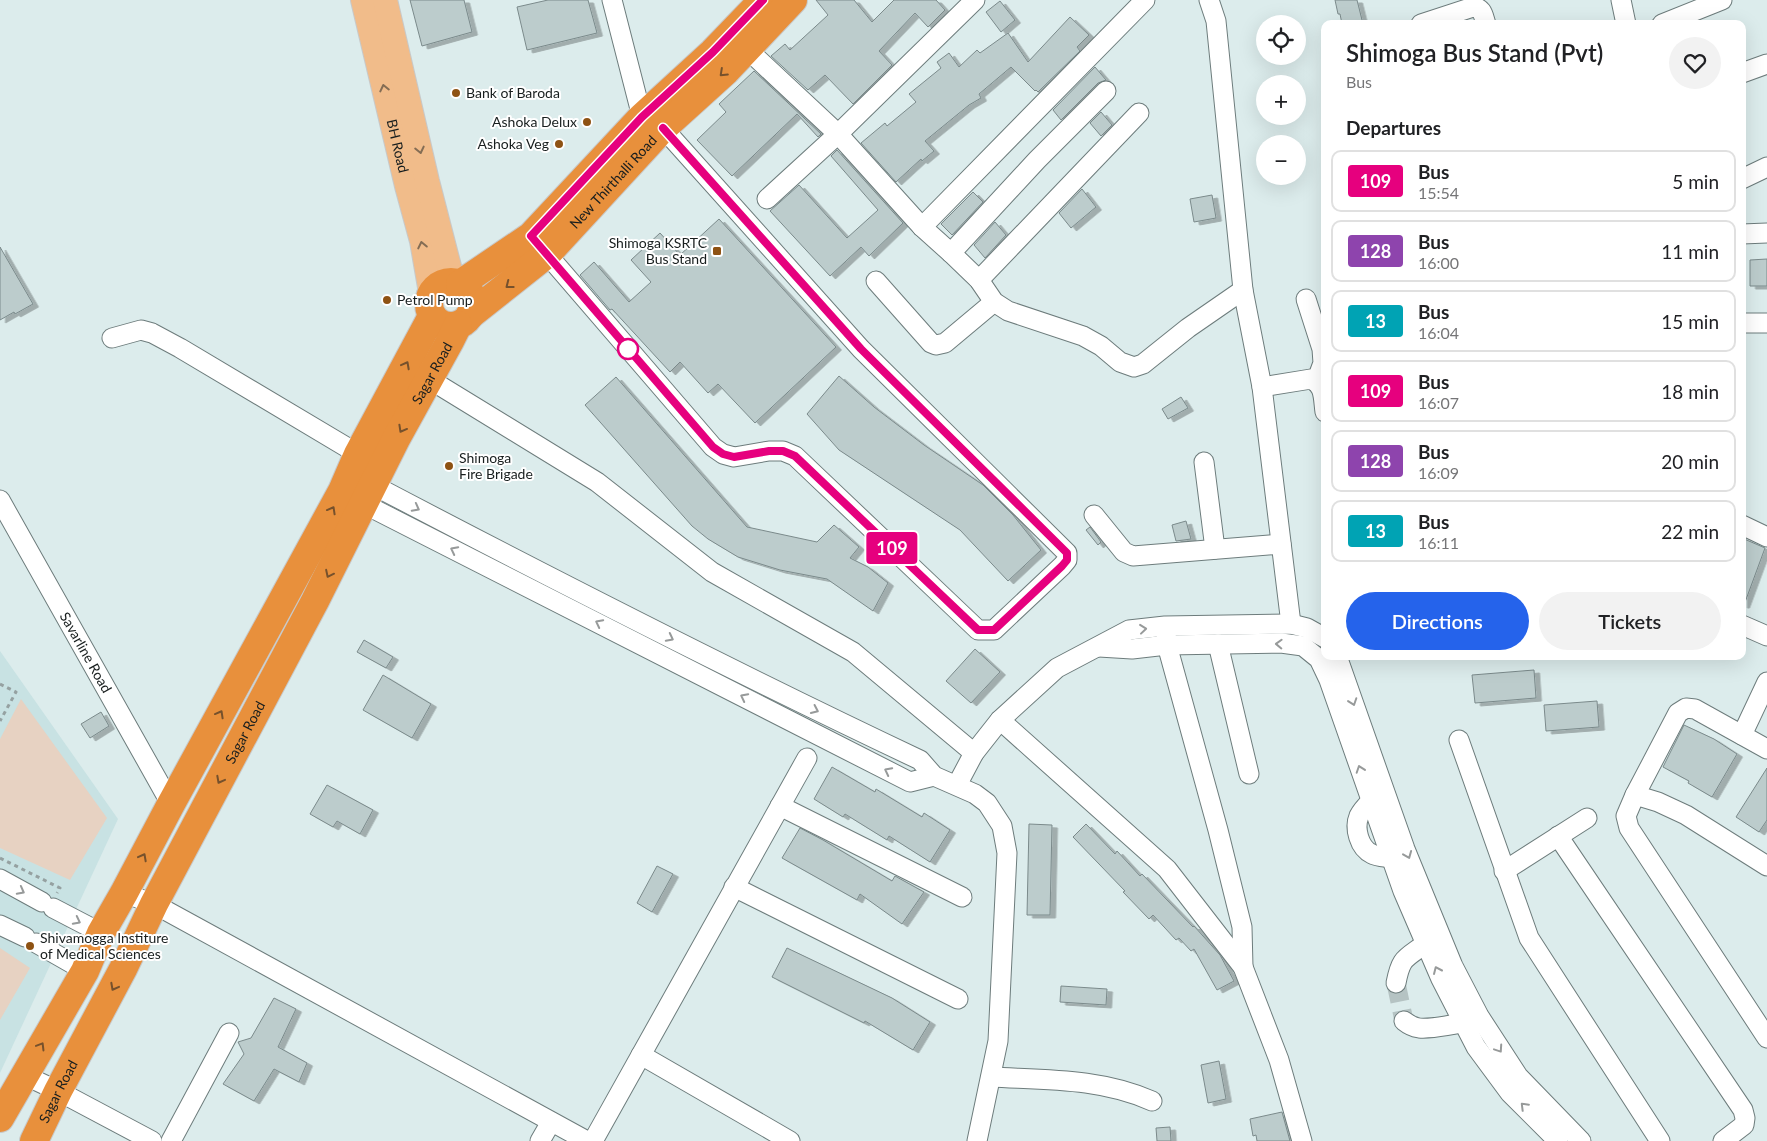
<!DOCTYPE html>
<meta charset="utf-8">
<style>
:root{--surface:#fff;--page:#f2f2f2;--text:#202124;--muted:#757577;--line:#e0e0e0;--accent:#2563eb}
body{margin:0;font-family:Lato,sans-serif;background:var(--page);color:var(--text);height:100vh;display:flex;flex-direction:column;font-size:19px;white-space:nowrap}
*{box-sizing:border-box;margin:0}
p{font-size:16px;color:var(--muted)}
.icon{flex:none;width:28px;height:28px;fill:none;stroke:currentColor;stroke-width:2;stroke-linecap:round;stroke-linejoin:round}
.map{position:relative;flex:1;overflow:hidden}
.sheet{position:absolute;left:1321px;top:20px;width:425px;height:640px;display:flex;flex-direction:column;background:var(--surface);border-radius:10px;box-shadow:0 5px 20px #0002}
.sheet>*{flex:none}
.badge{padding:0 10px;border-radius:4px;font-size:18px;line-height:32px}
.tools{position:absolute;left:1256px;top:15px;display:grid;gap:10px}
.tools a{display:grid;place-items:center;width:50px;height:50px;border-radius:50%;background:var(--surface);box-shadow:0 5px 20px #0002;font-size:25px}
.map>.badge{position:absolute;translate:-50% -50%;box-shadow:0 0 0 2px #fff}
h2{padding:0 25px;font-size:19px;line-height:45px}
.round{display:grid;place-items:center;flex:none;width:52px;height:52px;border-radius:26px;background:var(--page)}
.headline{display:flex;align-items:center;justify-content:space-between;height:85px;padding:0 25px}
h1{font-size:24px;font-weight:600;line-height:38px}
.action{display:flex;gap:10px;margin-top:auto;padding:10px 25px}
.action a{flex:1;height:58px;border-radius:30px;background:var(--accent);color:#fff;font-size:20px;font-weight:600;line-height:58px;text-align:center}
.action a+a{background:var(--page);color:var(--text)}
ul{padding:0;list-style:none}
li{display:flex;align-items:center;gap:15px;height:62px;margin:0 10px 8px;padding:0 15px;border:2px solid var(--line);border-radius:10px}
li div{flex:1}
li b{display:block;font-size:19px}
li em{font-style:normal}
li .badge{min-width:55px;font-weight:700;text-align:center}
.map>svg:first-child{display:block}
.built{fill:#c8e2e3}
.green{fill:#e7d2c2}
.building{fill:#bccccc;stroke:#7b8a8b;filter:url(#shadow)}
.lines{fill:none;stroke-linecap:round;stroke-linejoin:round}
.minor-tunnel{stroke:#b5c3c3;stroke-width:19;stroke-dasharray:19 9;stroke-linecap:butt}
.minor-casing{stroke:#6d7c7c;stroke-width:21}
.major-casing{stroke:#c8c9c9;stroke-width:26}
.highway-casing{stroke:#c8c9c9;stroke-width:30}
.path{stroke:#95a1a1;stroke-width:3;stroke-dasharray:4 4;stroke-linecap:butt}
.minor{stroke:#fff;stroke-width:19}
.major{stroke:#f1bc8a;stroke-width:24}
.highway{stroke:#e8903c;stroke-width:28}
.oneway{stroke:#76512c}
.oneway2{stroke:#846d54}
.oneway3{stroke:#979a9a}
.line-casing{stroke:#fff;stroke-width:11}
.line{stroke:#e6007e;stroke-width:8}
.poi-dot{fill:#8e5213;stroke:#fff;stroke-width:2}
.stop-dot{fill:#fff;stroke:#e6007e;stroke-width:2.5}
.labels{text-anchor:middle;stroke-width:4;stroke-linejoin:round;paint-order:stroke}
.poi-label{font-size:14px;fill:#181e1e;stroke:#fff;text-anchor:start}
.street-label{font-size:14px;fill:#181e1e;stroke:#fff}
</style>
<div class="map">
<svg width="1767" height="1141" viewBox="0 0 1767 1141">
<defs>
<filter id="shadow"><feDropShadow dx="5.5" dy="3" stdDeviation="0" flood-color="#0004"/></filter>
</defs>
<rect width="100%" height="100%" fill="#dcecec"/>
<path class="built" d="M0 651 118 819 0 1073Z"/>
<path class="green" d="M21 699 107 818 70 880 0 848V739Z
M0 948 30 968 0 1020Z"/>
<path class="building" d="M410 0H464L472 32 422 46Z
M548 0H588L597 33 527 50 517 7Z
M816 0H854L872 22 894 0H936L945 10 928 27 915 13 879 51 892 65 853 104 825 75 808 90 771 56 785 44 790 50 828 15Z
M1335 0H1357L1363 24H1342L1340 14H1338Z
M1000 1 1015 20 1001 32 986 12Z
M1070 17 1089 35 1077 47 1080 51 1038 92 1036 90 1035 91 1011 67 979 94 981 98 969 105 925 141 934 151 922 161 921 159 896 182 861 143 885 123 887 126 916 102 909 94 941 68 937 62 949 53 959 67 977 50 980 53 1008 33 1028 62Z
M1095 67 1106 80 1098 83 1061 120 1053 110Z
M754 71 821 134 818 137 797 114 732 176 697 140 726 112 719 104Z
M1101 112 1112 125 1101 136 1090 123Z
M837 150 903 223 869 256 861 247 830 276 770 211 799 185 847 238 878 210 831 156Z
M1082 189 1096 207 1071 228 1059 213Z
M973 192 983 202 952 235 941 224Z
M1212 195 1216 218 1194 222 1190 199Z
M719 219 836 347 755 423 718 384 708 393 680 362 670 372 612 309 610 310 580 275 594 262 629 302 651 282 631 260 660 233 680 255Z
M995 222 1006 235 985 258 974 245Z
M0 247 33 304 15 314 14 312 0 320Z
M1767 259V286H1750V260Z
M839 376 874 407 924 445 983 485 1013 515 1041 550 1008 581 960 530 839 450 807 414Z
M616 377 747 527 817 542 834 525 859 547 850 558 868 567 888 583 873 611 827 579 780 570 738 557 708 539 692 526 585 405Z
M1181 397 1188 408 1168 419 1162 409Z
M1186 521 1191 539 1176 541 1172 525Z
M1090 527 1101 542 1098 545 1086 530Z
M1742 538 1765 548 1744 605H1742Z
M364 640 393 657 386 668 357 652Z
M975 649 1000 672 971 703 946 681Z
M1534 670 1536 698 1475 703 1472 675Z
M383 675 431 704 412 738 363 710Z
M1597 701 1599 727 1546 731 1544 705Z
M101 712 109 726 90 738 81 724Z
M1684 725 1714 739 1737 754 1712 797 1688 783 1689 781 1663 767Z
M832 767 875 792 876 789 922 817 924 813 950 830 930 862 889 836 887 840 845 814 843 817 814 799Z
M1767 768V820L1759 832 1736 817Z
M327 785 373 810 360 834 337 821 333 827 310 814Z
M1029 824 1052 825 1050 915H1027Z
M1086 824 1115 854 1117 851 1140 876 1142 874 1193 927 1194 926 1220 955 1234 981 1217 990 1194 949 1191 951 1179 938 1176 940 1153 915 1149 919 1123 892 1125 891 1073 837Z
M800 828 823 840 892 881 895 876 924 892 902 924 860 894 857 900 782 858Z
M657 866 673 874 652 912 637 903Z
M787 948 892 998 930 1022 913 1050 865 1021 864 1023 772 977Z
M1061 986 1107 989 1106 1005 1060 1002Z
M274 998 296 1009 278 1047 307 1063 299 1082 274 1069 254 1101 223 1084 244 1054 238 1042 251 1038Z
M1219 1061 1226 1099 1208 1103 1201 1065Z
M1282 1112 1290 1141H1257L1256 1135 1253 1136 1250 1119Z
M1170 1127 1171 1141H1157L1156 1128Z"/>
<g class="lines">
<path class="minor-tunnel" d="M1396 983 1404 1021"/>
<g class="minor-casing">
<g id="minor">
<path d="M612 0 642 117"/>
<path d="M1209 0 1216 21 1243 290 1262 387 1291 624"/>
<path d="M1621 0 1626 24"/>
<path d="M1421 24 1473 7C1483 8 1483 15 1486 24"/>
<path d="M1662 24 1722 0"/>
<path d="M747 49 838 134 922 227 951 253 979 280 994 302 1008 311 1083 336 1101 346 1120 362 1134 367 1143 364 1188 328 1243 290"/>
<path d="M1742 73 1767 64"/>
<path d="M1742 179 1767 167"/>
<path d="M767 199 838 134 975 0"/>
<path d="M922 227 1145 0"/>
<path d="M1742 234 1767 233"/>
<path d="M539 245 713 447 723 454 734 457 769 451H783L795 456 978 630H994L1062 566 1067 560V553L861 349 663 128"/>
<path d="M951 253 1037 160 1106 91"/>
<path d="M979 280 1139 113"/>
<path d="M876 281 931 343 936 345 945 343 994 302"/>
<path d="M1306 299 1322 349 1323 363 1316 382"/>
<path d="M1742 323H1767"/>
<path d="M112 338 141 330 152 333 180 348 358 454"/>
<path d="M429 379 597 482 712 572 853 652 974 753"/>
<path d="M1262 387 1311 379C1325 385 1323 399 1325 412"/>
<path d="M1204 462 1215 549"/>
<path d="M373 485C554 580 736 673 920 760L934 776 975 794 987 803 1002 826 1007 853 998 1041 977 1141"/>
<path id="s1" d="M0 500 171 804"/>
<path d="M364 504 910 782 934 776"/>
<path d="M1094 515 1124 552 1133 556 1281 544"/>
<path d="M1742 525 1767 537"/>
<path d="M1742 625 1767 636"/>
<path d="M1166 633 1167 645 1218 830 1242 927 1243 967"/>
<path d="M1218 644 1249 774"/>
<path d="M1099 647 1132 649 1167 645 1281 643 1303 646 1319 659 1329 680 1403 891 1441 979 1476 1047 1510 1093 1558 1141"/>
<path d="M1337 656 1405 849 1453 966 1479 1016 1518 1076 1581 1141"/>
<path d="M1000 720 1167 869 1243 967 1279 1060 1302 1141"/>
<path d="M1742 735 1767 682"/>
<path d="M1459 740 1529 938 1660 1141"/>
<path d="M1767 749 1695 709 1686 708 1678 713 1635 795 1626 816 1629 828 1767 1038"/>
<path d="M957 785 974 753 1000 720 1057 668 1129 630 1165 626 1291 624 1307 628 1325 638"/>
<path d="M1635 795 1658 802 1686 815 1767 866"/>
<path d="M1371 801C1367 805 1362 810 1359 816 1354 828 1359 848 1372 854 1377 857 1386 857 1392 858"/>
<path d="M780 806 962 897"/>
<path d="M1558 836 1743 1110 1745 1118 1744 1125 1723 1141"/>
<path d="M1504 871 1587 818"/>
<path d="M0 879 42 902"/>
<path d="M734 887 958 999"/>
<path d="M124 893 154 904 587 1141"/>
<path d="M53 908 101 933"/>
<path d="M0 925 25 937"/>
<path d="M36 943 85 971"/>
<path d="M1396 983C1401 957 1405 959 1425 944"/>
<path d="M1404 1021C1409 1025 1413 1027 1419 1028 1432 1029 1461 1024 1473 1019"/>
<path d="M641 1055 790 1141"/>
<path d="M24 1075 58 1091 152 1141"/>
<path d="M991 1077C1045 1080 1101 1078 1152 1101"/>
<path d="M171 1141 229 1033"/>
<path d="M540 1141 551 1122"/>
<path d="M593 1141 807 758"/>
</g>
</g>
<g class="major-casing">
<g id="major">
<path id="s2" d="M363 0 407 186 422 241 431 293"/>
<path d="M385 0 427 181 453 282"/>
</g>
</g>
<g class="highway-casing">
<g id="highway">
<circle cx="451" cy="304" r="22"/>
<path d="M460 284 531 236 642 117 713 52 763 0"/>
<path id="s3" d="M470 315 547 254 663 128 726 71 793 0"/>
<path d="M0 1118 85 971 101 933 124 893 171 804 342 491 358 454 432 316"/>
<path id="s4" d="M34 1141 58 1091 123 969 154 904 315 601 396 439 450 341 458 325"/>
</g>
</g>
<path class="path" d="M0 684 16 692 0 721
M0 858 60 888 57 893"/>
<use href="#minor" class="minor"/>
<use href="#major" class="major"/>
<use href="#highway" class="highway"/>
</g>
<defs><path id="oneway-chevron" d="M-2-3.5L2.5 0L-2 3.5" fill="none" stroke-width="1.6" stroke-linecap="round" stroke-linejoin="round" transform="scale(1.25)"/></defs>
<g class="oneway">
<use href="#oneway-chevron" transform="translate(723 73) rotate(137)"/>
<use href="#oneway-chevron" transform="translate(509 285) rotate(142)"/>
<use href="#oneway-chevron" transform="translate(406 365) rotate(-62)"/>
<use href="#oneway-chevron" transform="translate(402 429) rotate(119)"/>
<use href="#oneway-chevron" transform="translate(332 510) rotate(-61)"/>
<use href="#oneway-chevron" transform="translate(329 574) rotate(116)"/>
<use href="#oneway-chevron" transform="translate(220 714) rotate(-61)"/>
<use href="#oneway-chevron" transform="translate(220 780) rotate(118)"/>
<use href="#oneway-chevron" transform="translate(143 857) rotate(-62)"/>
<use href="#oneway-chevron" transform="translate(114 987) rotate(118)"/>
<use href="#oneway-chevron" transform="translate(41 1046) rotate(-59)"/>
</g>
<g class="oneway2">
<use href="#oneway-chevron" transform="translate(384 88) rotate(-103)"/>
<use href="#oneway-chevron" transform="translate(420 150) rotate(77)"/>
<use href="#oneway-chevron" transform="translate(422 245) rotate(-102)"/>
</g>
<g class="oneway3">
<use href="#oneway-chevron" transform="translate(416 508) rotate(28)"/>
<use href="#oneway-chevron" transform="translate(454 550) rotate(-153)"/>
<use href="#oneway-chevron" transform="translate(599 623) rotate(-153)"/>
<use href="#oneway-chevron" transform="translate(1143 629) rotate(-6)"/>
<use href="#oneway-chevron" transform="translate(670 638) rotate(27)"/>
<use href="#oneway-chevron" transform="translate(1279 644) rotate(-178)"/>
<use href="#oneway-chevron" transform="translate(744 697) rotate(-153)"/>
<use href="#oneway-chevron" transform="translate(1353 702) rotate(71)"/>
<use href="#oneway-chevron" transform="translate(815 710) rotate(25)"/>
<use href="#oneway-chevron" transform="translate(1360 769) rotate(-109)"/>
<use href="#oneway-chevron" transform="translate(888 771) rotate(-153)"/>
<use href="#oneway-chevron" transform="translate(1408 855) rotate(68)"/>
<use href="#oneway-chevron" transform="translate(21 891) rotate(28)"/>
<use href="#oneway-chevron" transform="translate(77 921) rotate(27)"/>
<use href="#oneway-chevron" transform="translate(1437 970) rotate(-114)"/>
<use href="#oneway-chevron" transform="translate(1499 1049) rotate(56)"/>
<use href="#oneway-chevron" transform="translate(1524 1106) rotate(-135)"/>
</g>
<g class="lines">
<g class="line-casing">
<path id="line" d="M663 128 861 349 1067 553V560L1062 566 994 630H978L795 456 783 451H769L734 457 723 454 713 447 531 236 642 117 713 52 763 0"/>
</g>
<use href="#line" class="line"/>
</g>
<g class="poi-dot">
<circle cx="456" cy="93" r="5"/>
<circle cx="587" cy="122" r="5"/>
<circle cx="559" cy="144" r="5"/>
<rect x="712" y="246" width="10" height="10" rx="2.5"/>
<circle cx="387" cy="300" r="5"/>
<circle cx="449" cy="466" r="5"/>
<circle cx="30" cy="946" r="5"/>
</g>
<circle class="stop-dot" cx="628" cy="349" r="10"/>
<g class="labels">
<g class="poi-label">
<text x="466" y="98">Bank of Baroda</text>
<text x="577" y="127" text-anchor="end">Ashoka Delux</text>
<text x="549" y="149" text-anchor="end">Ashoka Veg</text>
<text x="707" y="248" text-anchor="end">Shimoga KSRTC<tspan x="707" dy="16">Bus Stand</tspan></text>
<text x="397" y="305">Petrol Pump</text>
<text x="459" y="463">Shimoga<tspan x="459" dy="16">Fire Brigade</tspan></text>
<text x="40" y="943">Shivamogga Institure<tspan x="40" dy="16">of Medical Sciences</tspan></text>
</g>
<g class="street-label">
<text dy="5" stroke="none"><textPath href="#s2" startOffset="150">BH Road</textPath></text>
<text dy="5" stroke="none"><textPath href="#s3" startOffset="196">New Thirthalli Road</textPath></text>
<text dy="5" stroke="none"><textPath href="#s4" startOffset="865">Sagar Road</textPath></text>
<text dy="5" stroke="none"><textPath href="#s1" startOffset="175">Savarline Road</textPath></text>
<text dy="5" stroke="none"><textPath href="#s4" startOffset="460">Sagar Road</textPath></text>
<text dy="5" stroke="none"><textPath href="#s4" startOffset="55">Sagar Road</textPath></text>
</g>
</g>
</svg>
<div class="tools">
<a><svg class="icon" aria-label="locate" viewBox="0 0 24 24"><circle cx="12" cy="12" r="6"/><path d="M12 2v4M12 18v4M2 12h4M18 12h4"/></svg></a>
<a>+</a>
<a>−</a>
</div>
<b class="badge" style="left:892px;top:548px;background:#e6007e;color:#fff">109</b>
<section class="sheet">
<div class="headline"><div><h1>Shimoga Bus Stand (Pvt)</h1><p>Bus</p></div><a class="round"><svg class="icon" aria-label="heart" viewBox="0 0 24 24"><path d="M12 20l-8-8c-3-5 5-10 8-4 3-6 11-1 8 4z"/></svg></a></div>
<h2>Departures</h2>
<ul>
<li><span class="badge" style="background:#e6007e;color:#fff">109</span><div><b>Bus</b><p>15:54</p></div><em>5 min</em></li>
<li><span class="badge" style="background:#8e44ad;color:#fff">128</span><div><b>Bus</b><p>16:00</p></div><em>11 min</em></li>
<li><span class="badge" style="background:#00a3b4;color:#fff">13</span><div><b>Bus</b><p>16:04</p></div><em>15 min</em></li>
<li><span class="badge" style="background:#e6007e;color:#fff">109</span><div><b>Bus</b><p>16:07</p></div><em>18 min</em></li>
<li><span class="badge" style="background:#8e44ad;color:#fff">128</span><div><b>Bus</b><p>16:09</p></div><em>20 min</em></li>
<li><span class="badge" style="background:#00a3b4;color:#fff">13</span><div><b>Bus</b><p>16:11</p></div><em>22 min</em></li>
</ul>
<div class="action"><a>Directions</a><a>Tickets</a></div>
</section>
</div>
